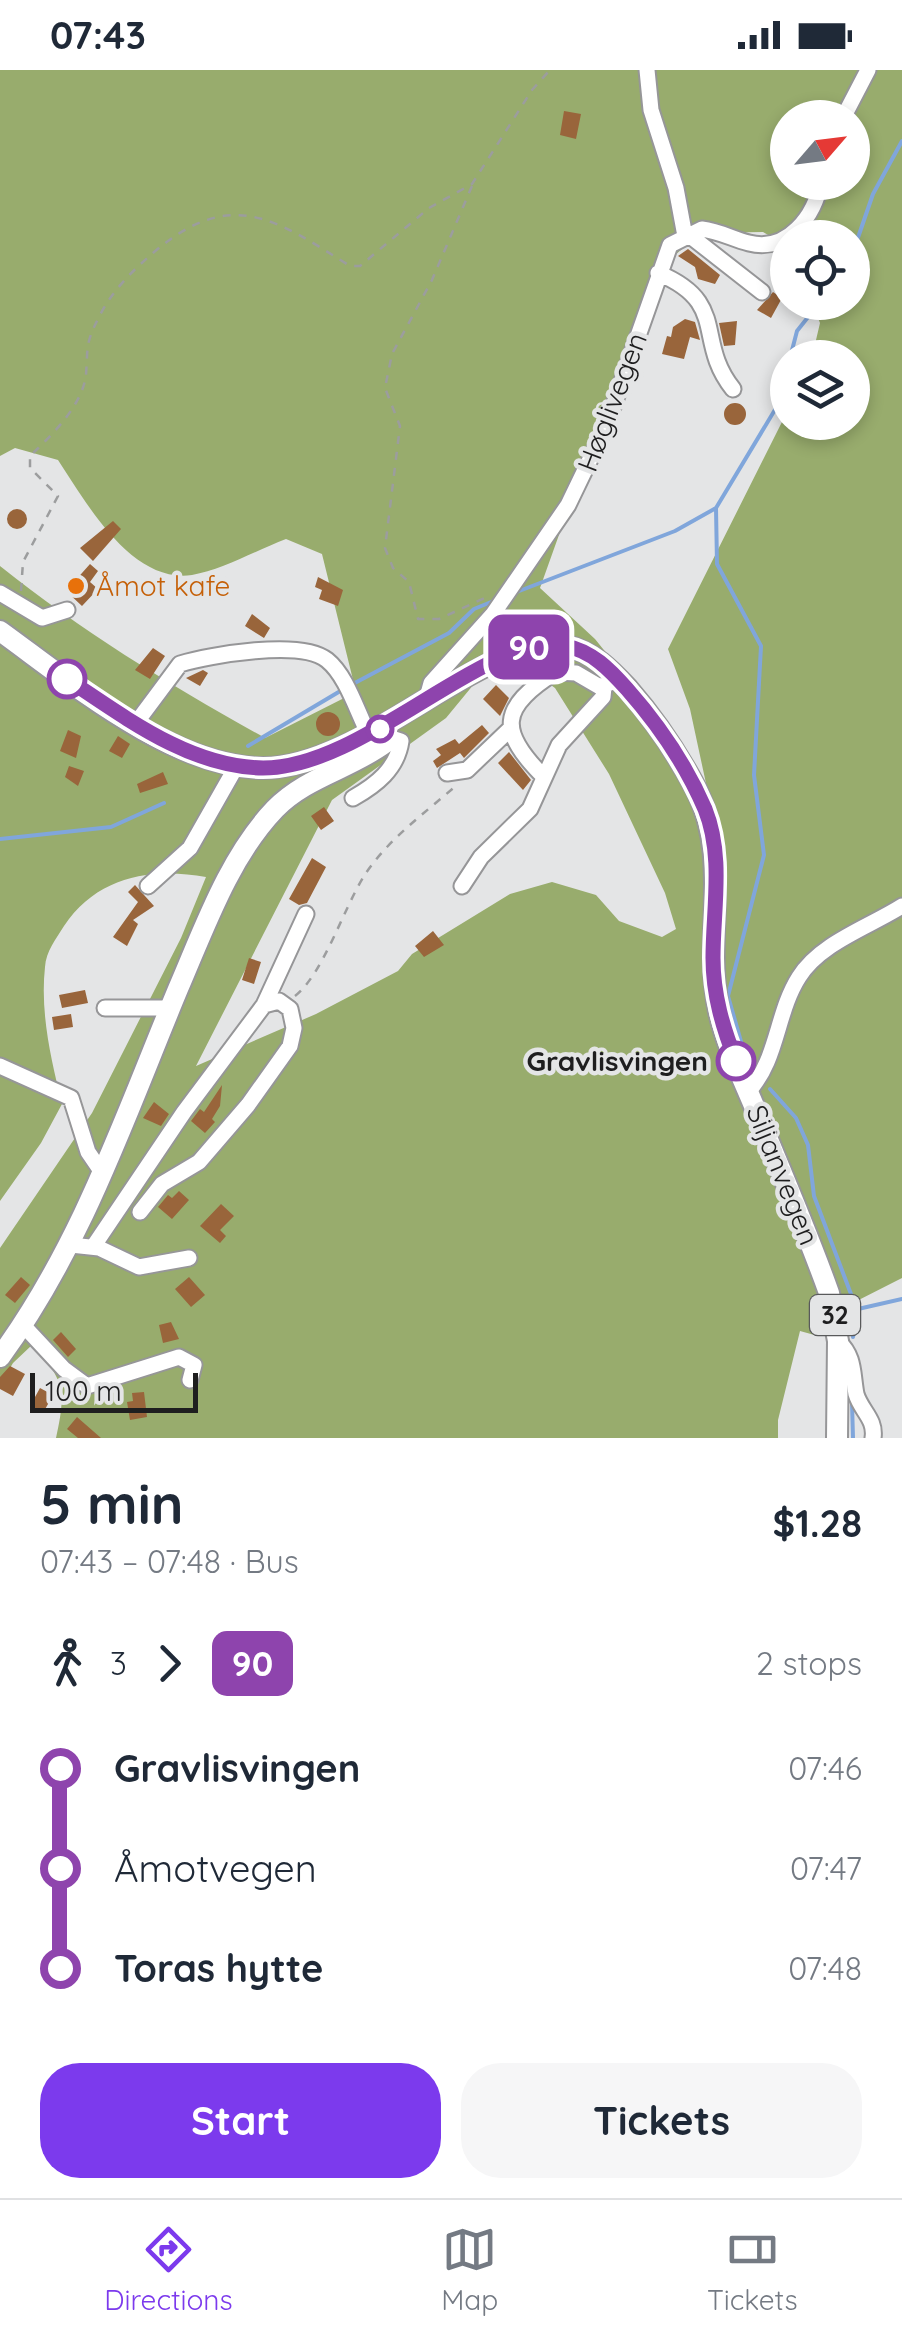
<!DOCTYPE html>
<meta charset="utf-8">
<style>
:root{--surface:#fff;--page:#f6f6f7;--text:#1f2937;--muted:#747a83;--line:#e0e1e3;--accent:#7c3aed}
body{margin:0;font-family:Quicksand,sans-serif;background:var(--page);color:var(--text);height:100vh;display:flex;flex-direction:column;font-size:38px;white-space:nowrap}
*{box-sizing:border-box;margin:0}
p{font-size:32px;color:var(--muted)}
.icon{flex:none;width:55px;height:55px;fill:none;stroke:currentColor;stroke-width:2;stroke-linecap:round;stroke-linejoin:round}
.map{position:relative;height:1368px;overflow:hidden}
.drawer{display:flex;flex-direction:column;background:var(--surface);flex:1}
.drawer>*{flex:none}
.badge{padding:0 20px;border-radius:15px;font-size:35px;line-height:65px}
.needle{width:65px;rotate:62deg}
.tools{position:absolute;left:770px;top:30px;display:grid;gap:20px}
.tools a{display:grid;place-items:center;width:100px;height:100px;border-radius:50%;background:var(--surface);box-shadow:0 5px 15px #0003;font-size:50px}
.scale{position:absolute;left:30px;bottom:25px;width:168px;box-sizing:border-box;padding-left:10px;border:5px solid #1e1e1f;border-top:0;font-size:28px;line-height:35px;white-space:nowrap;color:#1e1e1f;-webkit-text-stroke:8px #e4e5e6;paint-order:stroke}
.map>.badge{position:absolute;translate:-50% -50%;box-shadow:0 0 0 5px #fff}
.legs{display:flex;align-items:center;gap:15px;height:110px;padding:0 40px;font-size:32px}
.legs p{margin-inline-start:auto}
.overview{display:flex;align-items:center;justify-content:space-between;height:170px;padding:0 40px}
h1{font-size:55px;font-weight:700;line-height:75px}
.action{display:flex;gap:20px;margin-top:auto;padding:20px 40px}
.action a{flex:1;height:115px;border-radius:40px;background:var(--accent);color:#fff;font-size:40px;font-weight:700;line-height:115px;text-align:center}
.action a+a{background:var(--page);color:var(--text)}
ul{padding:0 40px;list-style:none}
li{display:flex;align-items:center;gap:35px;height:100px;font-size:38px}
li i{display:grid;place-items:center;width:15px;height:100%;margin:0 12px;background:currentColor}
li i::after{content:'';width:25px;height:25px;margin:-12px;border:8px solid;border-radius:50%;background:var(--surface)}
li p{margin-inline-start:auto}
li:first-child i{background:linear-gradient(#0000 50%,currentColor 0)}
li:last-child i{background:linear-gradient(currentColor 50%,#0000 0)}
.status{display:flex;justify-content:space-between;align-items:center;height:70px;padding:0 50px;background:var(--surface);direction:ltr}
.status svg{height:28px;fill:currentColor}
.menu{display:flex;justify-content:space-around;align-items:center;height:140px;border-top:2px solid var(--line);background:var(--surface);font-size:28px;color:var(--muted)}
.menu a{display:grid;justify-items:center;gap:5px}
.menu .on{color:var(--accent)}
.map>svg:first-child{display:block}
.forest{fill:#98ac6d;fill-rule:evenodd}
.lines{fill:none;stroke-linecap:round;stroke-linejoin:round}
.stream{stroke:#80a6db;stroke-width:4}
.building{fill:#99653b}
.minor-casing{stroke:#969698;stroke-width:19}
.major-casing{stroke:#969698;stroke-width:24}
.path{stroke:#9c9d9e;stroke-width:2.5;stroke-dasharray:8 8;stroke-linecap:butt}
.minor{stroke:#fff;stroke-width:15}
.major{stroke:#fff;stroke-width:20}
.line-1-casing{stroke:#fff;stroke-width:22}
.line-1{stroke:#8e44ad;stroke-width:15}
.food-dot{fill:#e8710a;stroke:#e4e5e6;stroke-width:4}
.stop-1-dot{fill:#fff;stroke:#8e44ad;stroke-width:5}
.labels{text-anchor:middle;stroke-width:9;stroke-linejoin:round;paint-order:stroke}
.shield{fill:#e4e5e6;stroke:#595a5b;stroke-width:2.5}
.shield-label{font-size:25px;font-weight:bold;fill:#1e1e1f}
.street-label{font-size:28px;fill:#1e1e1f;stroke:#e4e5e6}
.food-label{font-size:28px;fill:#c56008;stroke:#e4e5e6;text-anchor:start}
.stop-label{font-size:28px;font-weight:bold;fill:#1e1e1f;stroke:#e4e5e6;text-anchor:end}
</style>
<div class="status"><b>07:43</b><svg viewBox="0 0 49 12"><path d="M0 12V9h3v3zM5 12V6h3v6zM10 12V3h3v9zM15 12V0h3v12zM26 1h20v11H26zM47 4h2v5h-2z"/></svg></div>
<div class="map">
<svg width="902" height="1368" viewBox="0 0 902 1368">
<rect width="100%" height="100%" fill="#e4e5e6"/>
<path class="forest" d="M0 0H902V1208L837 1241 818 1266 800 1261 778 1350V1368H56C66 1323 65 1309 32 1275L13 1293 0 1315V1178L92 1043 181 868 206 807C152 797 97 806 64 856 56 869 46 881 45 897 40 943 51 989 62 1034L41 1073 0 1131V496C84 563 172 616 265 668L356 622 322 484 286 469C257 480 222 500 192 505 131 514 86 432 58 390L15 378 0 386ZM788 48H852V112H788ZM763 162 787 176 788 168H852V232L812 233 820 253 812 287 852 288V352H788L787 342 668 579 690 639 713 746 636 620 595 569 540 518 590 378 601 362 675 185 701 163ZM502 580 555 618 609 704 665 823 676 859 662 867 619 851 596 825 552 812 510 824 412 884 398 901 316 944 196 996 332 730 446 648Z"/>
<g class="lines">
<path class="stream" d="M852 185 873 124 902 71
M790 288 797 261 820 232
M716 438 776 338 788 296
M514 523 675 461 716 438 717 494 761 576 754 705 764 785 728 926 742 975
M351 615 449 563 474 539 496 530
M248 676 342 620
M0 769 111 757 164 733
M770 1019 796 1048 808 1075 814 1126 857 1240 853 1267
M858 1239 902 1229
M852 1333 853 1368"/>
</g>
<path class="building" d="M564 41 581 44 576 69 560 65Z
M688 179 720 205 715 214 698 209 695 197 678 186Z
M773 222 782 228 771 248 757 240Z
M685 249 695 252 700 270 690 267 684 289 662 284 667 266 671 267 673 257Z
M737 251 735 275 724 276 719 253Z
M724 344a11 11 0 1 1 22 0a11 11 0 1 1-22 0Z
M7 449a10 10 0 1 1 20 0a10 10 0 1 1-20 0Z
M113 451 121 459 93 491 80 478Z
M90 494 98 501 90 512 98 519 82 536 66 521Z
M318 507 343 520 338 536 319 529 322 520 315 517Z
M252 544 270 558 264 568 245 556Z
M153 578 165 586 150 609 135 600Z
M203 600 208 603 200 616 186 608Z
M496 615 509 628 500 646 483 629Z
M316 654a12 12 0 1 1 24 0a12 12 0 1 1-24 0Z
M482 655 489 663 464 688 460 683 437 698 433 691 441 685 436 679 455 669 459 674Z
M68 660 81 666 76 688 60 681Z
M118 666 130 674 122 688 109 681Z
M509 682 531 710 523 720 498 693Z
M69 696 84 701 78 716 65 707Z
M163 702 168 714 140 723 137 714Z
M324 737 334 751 321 760 311 746Z
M312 788 326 797 307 833 299 835 289 829Z
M135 815 154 836 133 850 138 854 127 876 113 867 138 832 128 822Z
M433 861 444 875 424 887 415 876Z
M249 888 261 892 254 914 242 910Z
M85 920 88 933 62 938 59 925Z
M71 944 73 957 54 960 52 947Z
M222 1015 220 1036 212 1049 215 1052 205 1063 191 1051 200 1039 204 1042Z
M154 1032 169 1044 161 1056 143 1048Z
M179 1121 189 1130 172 1149 158 1137 168 1125 172 1128Z
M221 1134 234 1146 220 1160 226 1166 220 1173 200 1156Z
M21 1207 30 1215 15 1233 5 1225Z
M189 1207 205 1225 191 1237 175 1219Z
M171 1252 179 1269 163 1273 159 1255Z
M61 1262 76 1279 68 1287 53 1270Z
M10 1296 25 1304 13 1326 0 1319V1307Z
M40 1318 53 1325 43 1343 30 1336Z
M144 1322 147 1347 130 1350 127 1332 133 1331 132 1323Z
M77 1347 101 1368H78L67 1359Z"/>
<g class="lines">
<g class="minor-casing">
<path id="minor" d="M647 0 651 40 676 118 684 161 762 222
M843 48 868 0
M658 203C730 233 694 270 733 319
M0 523 42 548 67 540
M426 631 431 613 493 544 568 435 607 354 670 175 702 159C719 161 733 169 749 173 788 183 815 145 821 112
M136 653 180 594C210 585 301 569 327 590 347 606 357 642 369 665
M447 703 467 700 509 660
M544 707C499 662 498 638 556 602L576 603 600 617 610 613
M353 728C376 715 397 699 401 671L389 667
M148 816 190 778 236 697
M462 816 481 787 530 739 559 675 603 627 604 617
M105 938H170
M0 996 71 1028 88 1082 103 1104
M748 1022C778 990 776 943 799 907 820 873 869 857 902 836
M140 1142 162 1114 199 1092 248 1035 290 976 294 958 290 939 279 931 264 935
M71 1175 99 1178 139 1197 189 1188
M93 1177 184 1042 264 935 306 844
M23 1255 64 1299 87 1316 179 1287 194 1295 190 1310
M838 1271C855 1287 852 1303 856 1324 861 1341 876 1349 873 1368"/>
</g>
<g class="major-casing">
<path id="major" d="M0 561C72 613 172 698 264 698 294 698 324 686 351 673 406 648 511 563 567 576 593 582 611 601 628 619 654 649 677 683 696 719 732 790 703 867 719 942 727 978 745 1013 759 1048 783 1106 808 1164 829 1223L838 1271 837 1368
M0 1287C82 1175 125 1046 178 919 204 859 229 787 275 739 306 707 350 699 385 673L388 655"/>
</g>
<path class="path" d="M472 116 432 210 392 284 385 318 400 356 385 478 393 498 409 512 418 549H439L489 526
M21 521 23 492 58 426 30 398V386C52 365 82 336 86 305 88 277 85 274 99 247 111 222 132 201 153 183 231 116 275 149 350 196H360L429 138 472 114 532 20 550 0
M295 926C323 904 343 840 364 806 388 769 425 743 458 714"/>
<use href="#minor" class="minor"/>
<use href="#major" class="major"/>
</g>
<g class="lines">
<g class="line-1-casing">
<path id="line-1" d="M67 609C126 648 190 697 263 698 366 698 489 559 566 576 592 581 610 600 627 619 658 654 686 695 705 739 724 786 713 839 713 888 713 925 723 958 736 991"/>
</g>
<use href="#line-1" class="line-1"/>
</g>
<circle class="food-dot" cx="76" cy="516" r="10"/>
<g class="stop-1-dot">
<circle cx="67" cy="609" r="18"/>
<circle cx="380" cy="659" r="12"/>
<circle cx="736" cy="991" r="18"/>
</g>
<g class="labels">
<rect class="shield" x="810" y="1225" width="50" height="40" rx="8"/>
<g class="shield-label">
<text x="835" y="1254">32</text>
</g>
<g class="street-label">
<text transform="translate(612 332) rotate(-69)" y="10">Høglivegen</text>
<text transform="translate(783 1105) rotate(68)" y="10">Siljanvegen</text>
</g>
<g class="food-label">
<text x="96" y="526">Åmot kafe</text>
</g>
<g class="stop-label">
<text x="708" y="1001">Gravlisvingen</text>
</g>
</g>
</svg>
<div class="tools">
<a><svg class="needle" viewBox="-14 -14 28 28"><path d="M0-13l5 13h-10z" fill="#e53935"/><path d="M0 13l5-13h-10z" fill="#747a83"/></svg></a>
<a><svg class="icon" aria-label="locate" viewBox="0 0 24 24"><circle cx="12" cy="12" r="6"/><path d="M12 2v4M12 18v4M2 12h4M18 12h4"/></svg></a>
<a><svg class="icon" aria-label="layers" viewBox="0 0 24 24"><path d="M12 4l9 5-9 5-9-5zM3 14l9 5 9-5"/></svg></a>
</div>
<div class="scale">100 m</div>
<b class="badge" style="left:529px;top:577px;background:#8e44ad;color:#fff">90</b>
</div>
<section class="drawer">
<div class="overview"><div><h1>5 min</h1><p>07:43 – 07:48 · Bus</p></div><b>$1.28</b></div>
<div class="legs"><svg class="icon" aria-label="walk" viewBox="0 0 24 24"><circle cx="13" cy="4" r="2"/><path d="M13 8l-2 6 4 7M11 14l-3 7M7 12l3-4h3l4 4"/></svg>3<svg class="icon" aria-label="forward" viewBox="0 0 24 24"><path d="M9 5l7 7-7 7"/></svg><b class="badge" style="background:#8e44ad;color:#fff">90</b><p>2 stops</p></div>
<ul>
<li><i style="color:#8e44ad"></i><b>Gravlisvingen</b><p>07:46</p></li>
<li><i style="color:#8e44ad"></i><span>Åmotvegen</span><p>07:47</p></li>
<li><i style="color:#8e44ad"></i><b>Toras hytte</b><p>07:48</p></li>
</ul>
<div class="action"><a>Start</a><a>Tickets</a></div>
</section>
<nav class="menu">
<a class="on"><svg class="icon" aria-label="directions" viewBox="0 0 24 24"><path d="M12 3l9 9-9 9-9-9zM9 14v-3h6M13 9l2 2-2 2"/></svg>Directions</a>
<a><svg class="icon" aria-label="map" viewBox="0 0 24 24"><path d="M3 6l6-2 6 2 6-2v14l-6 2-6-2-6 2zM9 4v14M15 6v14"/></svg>Map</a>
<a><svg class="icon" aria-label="tickets" viewBox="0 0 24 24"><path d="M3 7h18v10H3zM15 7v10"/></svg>Tickets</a>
</nav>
